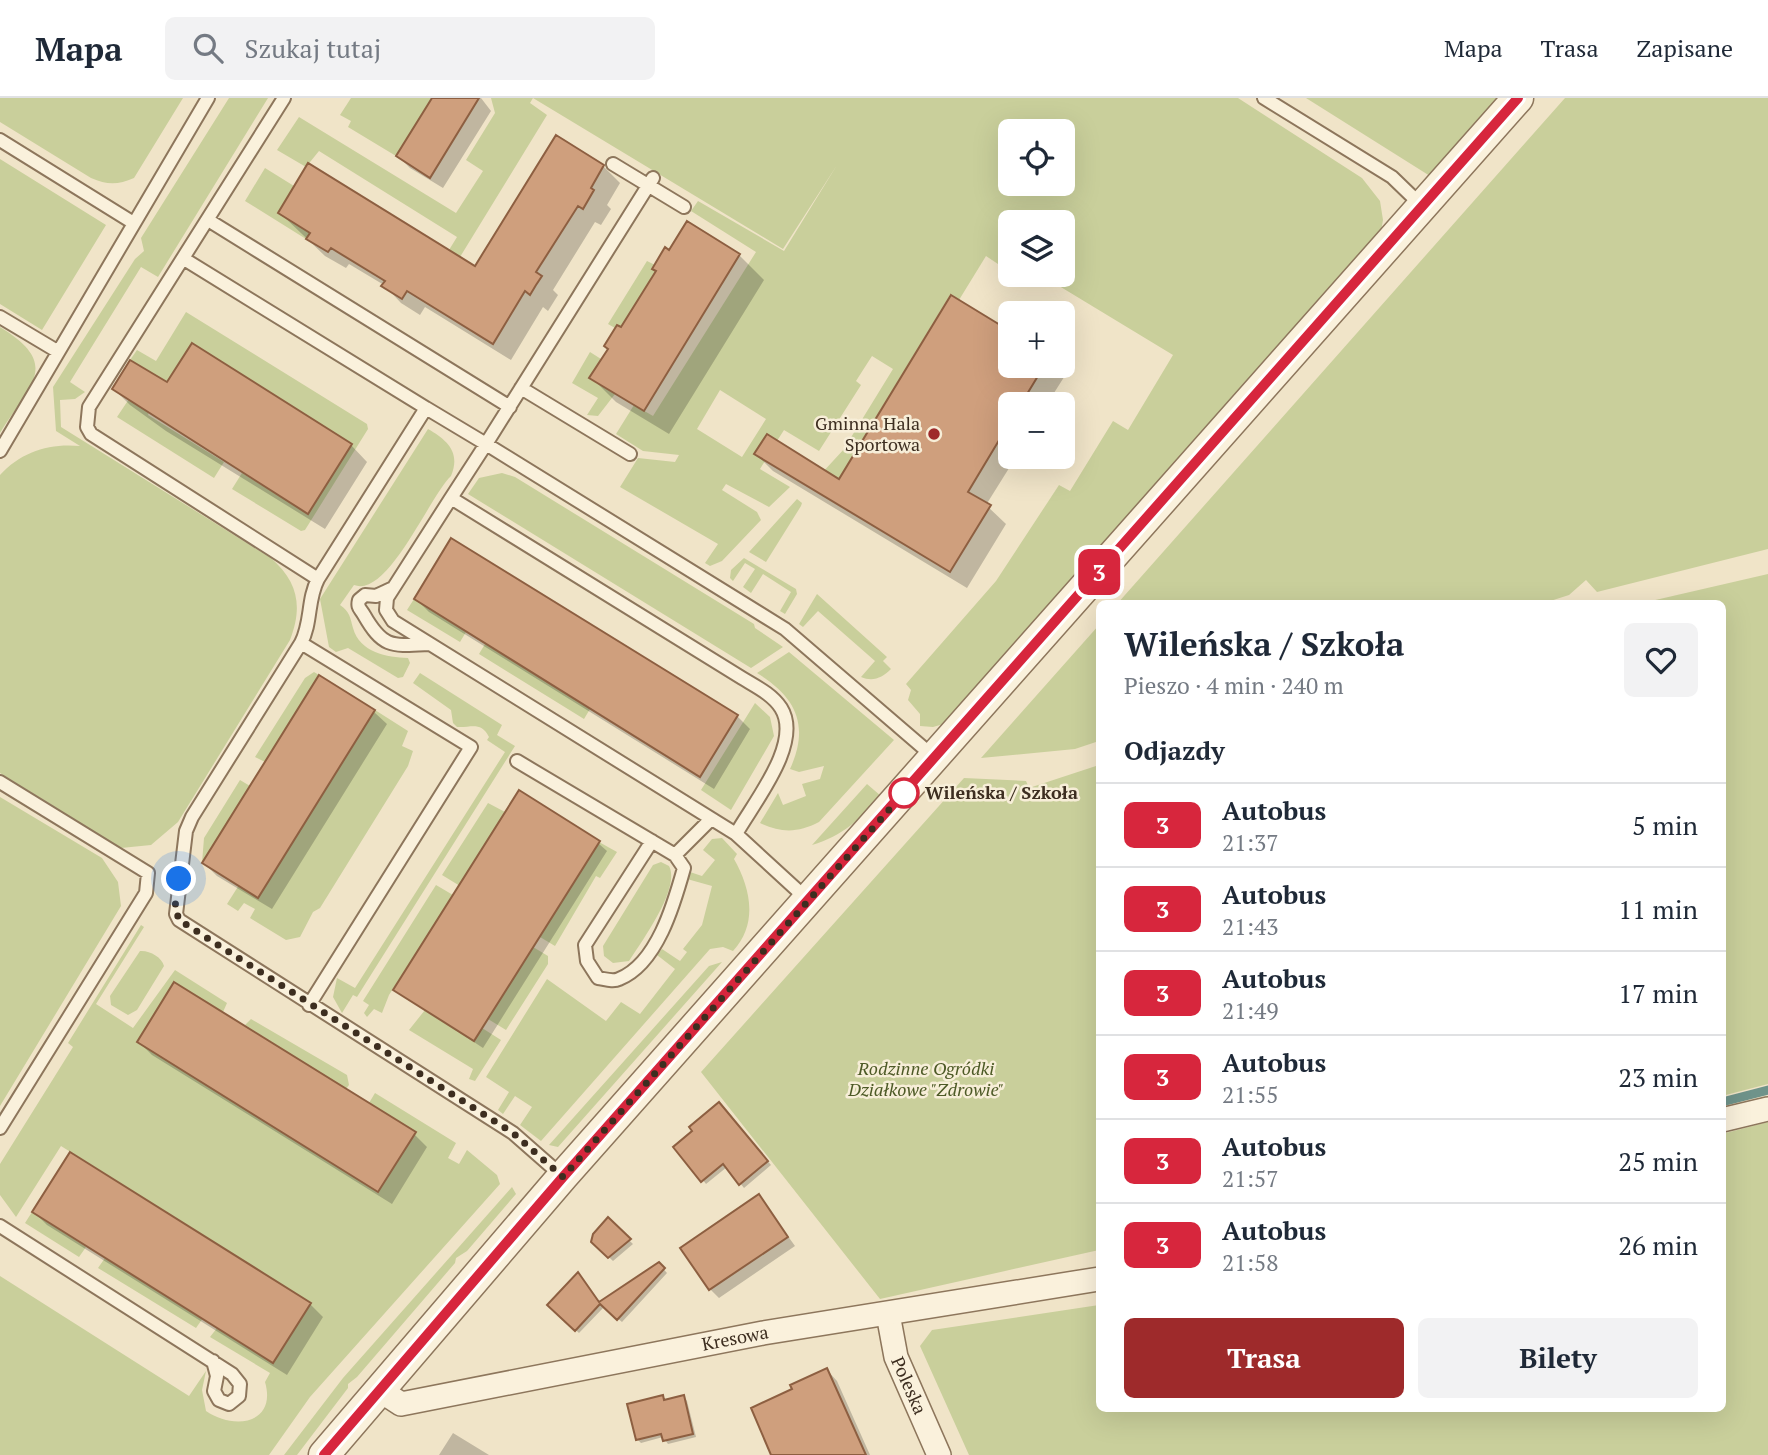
<!DOCTYPE html>
<html lang="pl">
<meta charset="utf-8">
<style>
:root{--surface:#fff;--page:#f2f2f3;--text:#1f2937;--muted:#747a83;--line:#e0e1e3;--accent:#9e2a2b}
body{margin:0;font-family:"PT Serif",serif;background:var(--page);color:var(--text);height:100vh;display:flex;flex-direction:column;font-size:26px;white-space:nowrap}
*{box-sizing:border-box;margin:0}
p{font-size:23px;color:var(--muted)}
.icon{flex:none;width:38px;height:38px;fill:none;stroke:currentColor;stroke-width:2;stroke-linecap:round;stroke-linejoin:round}
.map{position:relative;flex:1;overflow:hidden}
.side{position:absolute;left:1096px;top:502px;width:630px;height:812px;display:flex;flex-direction:column;background:var(--surface);border-radius:10px;box-shadow:0 7px 28px #0002}
.side>*{flex:none}
.badge{padding:0 14px;border-radius:10px;font-size:24px;line-height:46px}
.fabs{position:absolute;left:998px;top:21px;display:grid;gap:14px}
.fabs a{display:grid;place-items:center;width:77px;height:77px;border-radius:10px;background:var(--surface);box-shadow:0 7px 28px #0002;font-size:35px}
.you{position:absolute;width:35px;height:35px;margin:-18px;border:5px solid #fff;border-radius:50%;background:#1a73e8;box-shadow:0 0 0 10px #1a73e833}
.map>.badge{position:absolute;translate:-50% -50%;box-shadow:0 0 0 4px #fff}
h2{padding:0 28px;font-size:26px;line-height:63px}
.round{display:grid;place-items:center;flex:none;width:74px;height:74px;border-radius:10px;background:var(--page)}
.summary{display:flex;align-items:center;justify-content:space-between;height:119px;padding:0 28px}
h1{font-size:33px;font-weight:700;line-height:52px}
.button{display:flex;gap:14px;margin-top:auto;padding:14px 28px}
.button a{flex:1;height:80px;border-radius:10px;background:var(--accent);color:#fff;font-size:28px;font-weight:700;line-height:80px;text-align:center}
.button a+a{background:var(--page);color:var(--text)}
ul{padding:0;list-style:none}
li{display:flex;align-items:center;gap:21px;height:84px;padding:0 28px;border-top:2px solid var(--line)}
li div{flex:1}
li b{display:block;font-size:26px}
li em{font-style:normal}
li .badge{min-width:77px;font-weight:700;text-align:center}
header{display:flex;align-items:center;gap:42px;box-sizing:border-box;height:98px;padding:0 35px;background:var(--surface);border-bottom:2px solid var(--line)}
header strong{font-size:33px}
nav{display:flex;gap:38px;margin-inline-start:auto;font-size:24px}
.search{width:490px;height:63px;background:var(--page);display:flex;align-items:center;gap:18px;box-sizing:border-box;padding:0 24px;border-radius:10px;color:var(--muted);font-size:26px}
.map>svg:first-child{display:block}
.green{fill:#c9cf9b;fill-rule:evenodd}
.shadow{fill:#0003}
.lines{fill:none;stroke-linecap:round;stroke-linejoin:round}
.stream{stroke:#6f938a;stroke-width:9}
.building{fill:#cf9f7d;stroke:#8d5f41;stroke-width:2}
.service-casing{stroke:#8d765c;stroke-width:16}
.minor-casing{stroke:#8d765c;stroke-width:26}
.tertiary-casing{stroke:#8d765c;stroke-width:33}
.service{stroke:#faf1dc;stroke-width:12}
.minor{stroke:#faf1dc;stroke-width:23}
.tertiary{stroke:#faf1dc;stroke-width:30}
.line-casing{stroke:#fff;stroke-width:16}
.line{stroke:#d7263d;stroke-width:10}
.walk{stroke:#3d2e20;stroke-width:7;stroke-dasharray:0 12.6}
.poi-dot{fill:#9e2a2b;stroke:#f7eed8;stroke-width:2.5}
.stop-dot{fill:#fff;stroke:#d7263d;stroke-width:3.5}
.labels{text-anchor:middle;stroke-width:5;stroke-linejoin:round;paint-order:stroke}
.poi-label{font-size:18px;fill:#3d2e20;stroke:#f7eed8;text-anchor:end}
.stop-label{font-size:18px;font-weight:bold;fill:#3d2e20;stroke:#f7eed8;text-anchor:start}
.park-label{font-size:18px;font-style:italic;fill:#4d5a26;stroke:#f7eed8}
.street-label{font-size:18px;fill:#3d2e20;stroke:#f7eed8}
</style>
<header>
<strong>Mapa</strong>
<div class="search"><svg class="icon" aria-label="search" viewBox="0 0 24 24"><circle cx="10" cy="10" r="6"/><path d="M15 15l6 6"/></svg>Szukaj tutaj</div>
<nav><a>Mapa</a><a>Trasa</a><a>Zapisane</a></nav>
</header>
<div class="map">
<svg width="1768" height="1357" viewBox="0 0 1768 1357">
<rect width="100%" height="100%" fill="#f0e4c8"/>
<path class="green" d="M0 0H183L134 80C118 87 107 87 91 80L0 24Z
M229 0H268L158 179 141 169 70 284 85 294 75 301 60 302 61 329 271 460C298 484 303 508 290 542L178 724 151 747 121 750 0 675V377C21 354 49 345 80 348L56 333 53 289 135 161 144 153 141 140Z
M351 0H432L396 58 348 29 351 23 340 17Z
M491 0H1238L1362 80 1380 103 1383 122 1381 133 947 625 933 629 920 628V616L908 602 911 592 906 586 996 483 1059 387 1070 393 1113 323 1128 332 1173 257 1041 177H1062V124H1010L1007 172 986 158 959 202 950 197 859 347 850 341 893 271 872 258 856 283 861 287 819 353 784 332 777 343 766 337 754 356 765 363 760 371 790 389 769 409 726 386 722 392 757 414 761 422 722 463 710 468 705 465 718 446 620 389 638 360 675 364 679 357 643 353 616 336 634 307 653 318 756 154 691 113 698 103 784 153 837 67 783 151 533 0 530 5 547 17 460 159 449 152 457 139 319 53 306 69 277 52 299 19 456 115 483 73 466 62 495 15ZM1010 33H1062V86H1010ZM720 292 766 321 742 359 697 331Z
M1306 0H1499L1430 78Z
M1565 0H1768V451L1597 494 1586 482 1569 497 1541 506H1117Z
M0 61 106 127 42 232 0 206Z
M265 70 294 88 278 115 310 135 306 141 245 103Z
M647 163 655 167 652 171 656 173 621 229 617 227 615 230 608 226Z
M186 214 367 326 368 331 305 432 301 433 232 391 242 375 308 416 352 346 192 245 167 284 130 262 137 252 156 263Z
M0 229C62 267 30 286 0 335Z
M590 254 601 261 589 280 615 296 598 318 587 317 598 300 572 285Z
M129 301 149 314 148 317 224 364 214 380 117 319Z
M428 331C447 342 461 354 451 378 429 399 388 500 354 487L340 507C350 514 350 519 353 530 360 555 387 559 408 560L410 565 403 579 398 580 348 550 336 554 329 549 320 501Z
M845 350 854 356 827 400 809 389Z
M502 375 515 379 754 526 755 530 783 549 751 570 468 396 479 380Z
M797 401 802 405 801 408 766 464 749 454Z
M744 460 796 491 797 496 785 516 780 513 791 494 763 476 751 495 743 489 755 471 745 465 733 483 730 480 731 472Z
M1768 476V986L1722 998V506H1638Z
M817 496 887 559 883 563 891 571C882 580 873 584 861 579L875 563 818 513 803 529 799 526Z
M414 501 466 534 460 544 407 512Z
M1099 527V643L1075 651 981 660Z
M485 546 590 611 584 621 479 556Z
M789 554 894 642 819 724C798 735 781 735 760 725L778 695 783 707 806 698 802 686 820 681 824 668 799 674 790 671C810 627 796 599 757 575Z
M314 574 319 577 265 664 255 659 305 580Z
M420 575 502 627 497 637 515 648 357 899 353 897 342 915 333 899 337 880 355 890 505 654 487 642 489 639C481 623 471 630 457 629L453 625 451 612 413 585Z
M755 605 770 619 774 638 731 712 701 692Z
M375 612 408 633 402 648 413 653 408 668 320 810 313 814 300 839 286 842 250 820 255 811 244 805 238 813 227 806 239 787 259 799Z
M1099 667V1152L880 1201 701 974 964 680 1026 683 1029 690Z
M240 682 250 688 202 765 204 740Z
M867 686 881 698C860 721 843 738 812 747Z
M0 699 102 760 118 784 121 808 0 1008Z
M488 705 505 714 460 788 442 777Z
M722 740 737 756 734 761C751 791 758 826 733 853L723 849 710 851 541 1043 520 1027 532 1009 515 998 503 1016 498 1012 509 994 486 979 547 881 606 923 621 904 640 916 675 871 657 857 662 851 680 863 687 854 683 851 702 827 712 788 687 781 690 774 702 778 715 762 703 752 712 741Z
M599 744 617 754 600 780 596 778 555 848 540 839Z
M661 764 669 768C681 790 641 844 629 863L613 865 604 858 603 848 653 767Z
M436 787 453 797 389 897 382 915 374 911 367 919 364 915 369 907 363 903Z
M141 827 144 829 96 906 133 930 175 872 227 905 223 914 174 884 137 944 378 1094 415 1034 369 1005 375 995 456 1045 448 1060 459 1066 467 1052 497 1077 500 1086 310 1299 269 1357H0V1178L189 1298 206 1273 202 1292 206 1313C235 1333 277 1325 265 1284L270 1275 210 1239 217 1230 273 1265 311 1205 61 1048 16 1119 0 1097V1066L73 949 68 945Z
M533 849 548 858V866L506 932 488 921Z
M140 853C149 852 162 859 164 868L137 912 128 917 111 907 110 898Z
M722 864 558 1049 549 1047 709 868Z
M425 912 473 943 482 930 501 942 475 983 469 981 473 971 409 932Z
M251 921 347 977 349 987 346 991 245 927Z
M1768 1024V1357H969L920 1248 932 1232 1099 1207V1311H1722V1036Z
M512 1089 516 1096 467 1153 456 1160 455 1165 357 1279 348 1286V1290L297 1357H284L343 1280Z
M32 1114 86 1149 79 1159 25 1125Z
M105 1160 203 1220 196 1230 98 1170Z"/>
<path class="shadow" d="M434 0H481L491 13 443 90 410 70 398 58Z
M603 68 620 85 607 107 611 111 601 127 595 124 553 192 558 197 548 213 543 209 511 262 425 209 420 217 401 205 384 187 349 166 346 170 325 158 280 115 476 171Z
M739 157 764 182 669 336 616 304 591 279 657 174Z
M1010 268H1058L1066 276 1047 306H1010V359H1016L986 407 1006 426 967 490 773 373 756 356 839 384Z
M168 287 351 347 367 364 325 431 166 333 130 307 114 291Z
M452 442 737 618 750 631 714 691 429 514 416 501Z
M320 579 374 614 387 626 272 811 217 778 204 765Z
M598 745 607 753 483 950 395 892Z
M139 944 414 1036 427 1049 392 1106 152 957Z
M723 1010 771 1067 744 1090 727 1069 706 1086 676 1049Z
M759 1098 795 1148 719 1200 710 1191Z
M34 1114 310 1206 323 1219 287 1277 47 1127Z
M608 1122 633 1146 613 1163 593 1144Z
M659 1166 667 1175 622 1224 604 1209 579 1235 549 1207 600 1206Z
M827 1272 837 1283 870 1357H774L794 1292Z
M663 1299 667 1303 684 1299 687 1303 696 1339 668 1346 663 1339 641 1345 637 1341Z
M453 1335 489 1357H439Z"/>
<g class="lines">
<path class="stream" d="M1722 1004 1768 992"/>
</g>
<path class="building" d="M432 0H479L430 80 396 58Z
M556 37 604 67 591 90 594 92 583 111 578 108 536 174 542 178 536 187 530 197 525 193 493 246 407 193 402 201 381 188 385 183 331 150 328 154 306 141 310 135 278 115 308 65 475 168Z
M687 123 740 156 644 313 589 280 608 251 604 248 617 227 621 229 656 173 652 171 665 149 669 152Z
M951 197 1010 233V268H1044L1021 306H1010V324L968 394 991 407 950 474 754 356 767 336 839 381Z
M192 245 352 346 308 416 112 291 130 262 167 284Z
M451 440 738 617 700 679 414 501Z
M319 577 375 612 258 800 202 765Z
M519 692 600 743 474 943 393 892Z
M174 884 416 1034 378 1094 137 944Z
M719 1004 768 1063 739 1087 723 1066 701 1084 673 1049 692 1033 689 1029Z
M70 1054 311 1205 273 1265 32 1114Z
M759 1096 788 1139 709 1192 680 1150Z
M608 1119 631 1141 608 1160 591 1144 593 1136Z
M659 1164 665 1170 617 1222 600 1206 575 1233 547 1207 578 1174 599 1204Z
M827 1270 866 1357H771L751 1310 792 1291 790 1287Z
M663 1297 664 1302 684 1297 693 1336 663 1343 661 1336 636 1342 627 1306Z"/>
<g class="lines">
<g class="service-casing">
<path id="service" d="M1264 0 1392 79 1422 108
M0 42 132 124
M613 66 684 109
M208 122 510 309
M184 161 426 310 318 481 91 336 87 329 89 309 284 0
M0 219 57 253
M521 290 630 356
M426 310 486 346 653 80
M0 353 208 0
M451 400 486 346 785 531 934 659
M318 481C307 502 312 524 301 545L192 719 186 733 176 816 179 822 513 1035 562 1078
M391 491 376 498 365 497 359 502C357 510 360 510 364 517 383 550 391 548 429 546
M301 545 471 649 309 907
M517 663 675 757 711 721
M0 684 148 775 146 795 0 1030
M736 736C754 704 803 645 781 610 772 596 755 588 742 580L451 400 387 500 386 512 393 523 736 736 808 802
M652 743 585 847 587 863 598 880C605 881 613 884 619 881 657 866 674 806 684 770L675 757
M0 1128 232 1276 240 1286 239 1298 229 1306 219 1302 214 1293 217 1278 213 1263"/>
</g>
<g class="minor-casing">
<g id="minor">
<path d="M1722 1022 1768 1011"/>
<path id="s1" d="M888 1216 896 1259 939 1357"/>
<path id="s2" d="M378 1291 401 1306 763 1235 1099 1181"/>
</g>
</g>
<g class="tertiary-casing">
<path id="tertiary" d="M324 1357 563 1078 1518 0"/>
</g>
<use href="#service" class="service"/>
<use href="#minor" class="minor"/>
<use href="#tertiary" class="tertiary"/>
</g>
<g class="lines">
<g class="line-casing">
<path id="line" d="M324 1357 563 1079 1518 0"/>
</g>
<use href="#line" class="line"/>
<path class="walk" d="M179 781 175 809 179 822 513 1035 563 1079 904 695"/>
</g>
<circle class="poi-dot" cx="934" cy="336" r="7"/>
<circle class="stop-dot" cx="904" cy="695" r="14"/>
<g class="labels">
<g class="poi-label">
<text x="920" y="332">Gminna Hala<tspan x="920" dy="21">Sportowa</tspan></text>
</g>
<g class="stop-label">
<text x="925" y="701">Wileńska / Szkoła</text>
</g>
<g class="park-label">
<text x="926" y="977">Rodzinne Ogródki<tspan x="926" dy="21">Działkowe "Zdrowie"</tspan></text>
</g>
<g class="street-label">
<text dy="6" stroke="none"><textPath href="#s2" startOffset="368">Kresowa</textPath></text>
<text dy="6" stroke="none"><textPath href="#s1" startOffset="75">Poleska</textPath></text>
</g>
</g>
</svg>
<div class="fabs">
<a><svg class="icon" aria-label="locate" viewBox="0 0 24 24"><circle cx="12" cy="12" r="6"/><path d="M12 2v4M12 18v4M2 12h4M18 12h4"/></svg></a>
<a><svg class="icon" aria-label="layers" viewBox="0 0 24 24"><path d="M12 4l9 5-9 5-9-5zM3 14l9 5 9-5"/></svg></a>
<a>+</a>
<a>−</a>
</div>
<div class="you" style="left:179px;top:781px"></div>
<b class="badge" style="left:1099px;top:474px;background:#d7263d;color:#fff">3</b>
<section class="side">
<div class="summary"><div><h1>Wileńska / Szkoła</h1><p>Pieszo · 4 min · 240 m</p></div><a class="round"><svg class="icon" aria-label="heart" viewBox="0 0 24 24"><path d="M12 20l-8-8c-3-5 5-10 8-4 3-6 11-1 8 4z"/></svg></a></div>
<h2>Odjazdy</h2>
<ul>
<li><span class="badge" style="background:#d7263d;color:#fff">3</span><div><b>Autobus</b><p>21:37</p></div><em>5 min</em></li>
<li><span class="badge" style="background:#d7263d;color:#fff">3</span><div><b>Autobus</b><p>21:43</p></div><em>11 min</em></li>
<li><span class="badge" style="background:#d7263d;color:#fff">3</span><div><b>Autobus</b><p>21:49</p></div><em>17 min</em></li>
<li><span class="badge" style="background:#d7263d;color:#fff">3</span><div><b>Autobus</b><p>21:55</p></div><em>23 min</em></li>
<li><span class="badge" style="background:#d7263d;color:#fff">3</span><div><b>Autobus</b><p>21:57</p></div><em>25 min</em></li>
<li><span class="badge" style="background:#d7263d;color:#fff">3</span><div><b>Autobus</b><p>21:58</p></div><em>26 min</em></li>
</ul>
<div class="button"><a>Trasa</a><a>Bilety</a></div>
</section>
</div>
